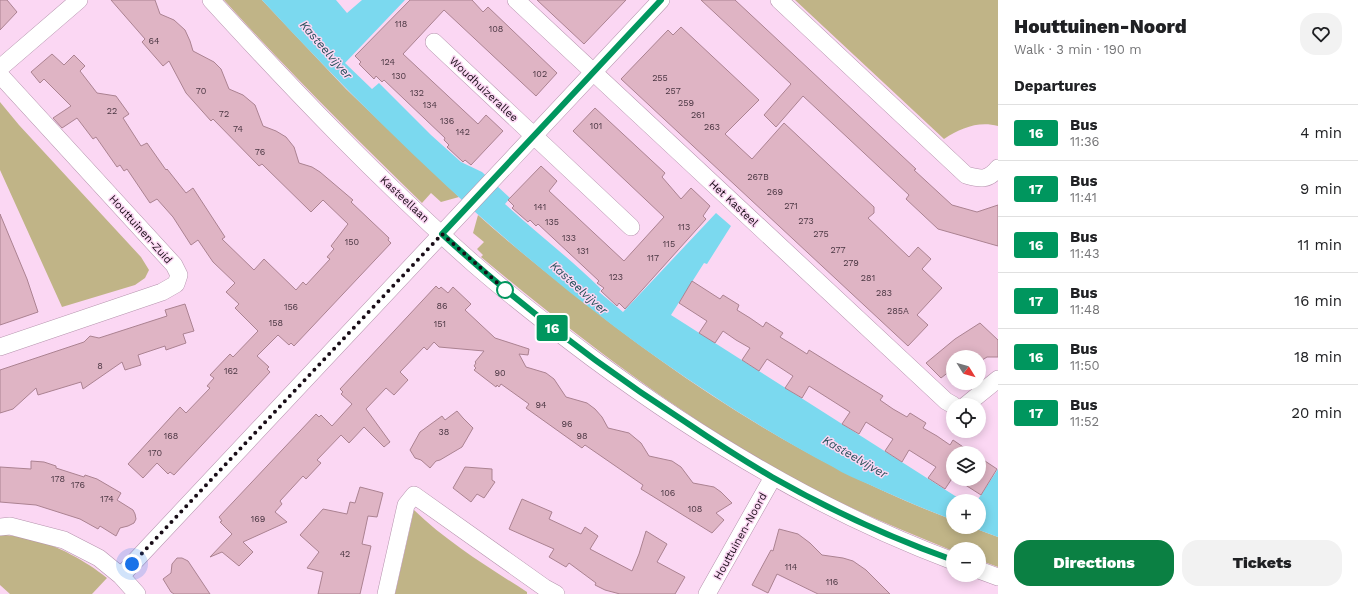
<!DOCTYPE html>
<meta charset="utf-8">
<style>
:root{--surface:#fff;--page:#f2f2f2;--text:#202124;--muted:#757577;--line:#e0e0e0;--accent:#0b8043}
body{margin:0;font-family:"Work Sans",sans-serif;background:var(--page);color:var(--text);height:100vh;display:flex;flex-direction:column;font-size:15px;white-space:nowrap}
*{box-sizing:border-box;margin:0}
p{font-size:13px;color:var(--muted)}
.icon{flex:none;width:22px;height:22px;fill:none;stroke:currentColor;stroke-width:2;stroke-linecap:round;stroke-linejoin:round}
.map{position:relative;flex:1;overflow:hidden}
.panel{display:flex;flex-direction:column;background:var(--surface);width:360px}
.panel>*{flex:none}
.badge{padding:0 8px;border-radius:3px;font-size:14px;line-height:26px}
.needle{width:26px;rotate:127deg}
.fabs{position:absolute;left:946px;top:350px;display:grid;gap:8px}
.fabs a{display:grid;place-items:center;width:40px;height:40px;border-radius:50%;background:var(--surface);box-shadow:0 2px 10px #0003;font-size:20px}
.you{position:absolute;width:20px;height:20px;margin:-10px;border:3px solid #fff;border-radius:50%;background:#1a73e8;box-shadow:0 0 0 6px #1a73e833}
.map>.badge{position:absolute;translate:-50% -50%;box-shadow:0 0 0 2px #fff}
h2{padding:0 16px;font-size:15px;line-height:36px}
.round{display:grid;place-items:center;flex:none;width:42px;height:42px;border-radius:16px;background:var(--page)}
.summary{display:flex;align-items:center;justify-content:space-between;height:68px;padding:0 16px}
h1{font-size:19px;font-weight:800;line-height:30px}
.button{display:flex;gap:8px;margin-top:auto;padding:8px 16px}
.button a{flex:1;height:46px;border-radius:16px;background:var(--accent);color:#fff;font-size:16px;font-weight:800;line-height:46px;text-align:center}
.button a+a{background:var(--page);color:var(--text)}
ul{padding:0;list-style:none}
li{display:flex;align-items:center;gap:12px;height:56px;padding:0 16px;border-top:1px solid var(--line)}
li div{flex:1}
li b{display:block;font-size:15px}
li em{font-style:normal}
li .badge{min-width:44px;font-weight:700;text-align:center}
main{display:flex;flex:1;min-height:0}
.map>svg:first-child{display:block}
.green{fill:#c0b487}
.water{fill:#7bd9ef}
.building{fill:#dfb4c4;stroke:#ab8291}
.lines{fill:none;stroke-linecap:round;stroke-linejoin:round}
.street-casing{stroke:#b593ad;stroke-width:18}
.street{stroke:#fff;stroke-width:17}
.line-casing{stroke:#fff;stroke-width:9}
.line{stroke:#00965e;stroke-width:6}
.walk{stroke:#180c16;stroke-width:4;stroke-dasharray:0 7.2}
.stop-dot{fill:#fff;stroke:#00965e;stroke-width:2}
.labels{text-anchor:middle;stroke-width:3;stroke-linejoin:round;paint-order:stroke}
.number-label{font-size:9px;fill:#4a3642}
.street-label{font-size:11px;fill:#180c16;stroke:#fbd7f3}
.water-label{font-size:12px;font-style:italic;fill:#26515a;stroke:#fbd7f3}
</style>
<main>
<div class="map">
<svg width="998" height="594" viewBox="0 0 998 594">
<rect width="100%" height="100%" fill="#fbd7f3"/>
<path class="green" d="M224 0H262L346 89 459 197 441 202 431 193 422 203C354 137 287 70 224 0Z
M795 0H998V126C978 121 961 128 944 139Z
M0 102 19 125 141 257 149 270 145 278 135 285 62 307 0 170Z
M478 215C505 239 533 262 561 284 680 381 809 466 953 520V527H971L998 537V567L979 560V549H953V551C906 532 860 513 815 490 695 427 585 344 481 257L483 255 477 249 484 242 473 233Z
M414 510C447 542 488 567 527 592V594H395Z
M0 534C10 536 21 536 31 539 57 545 86 561 107 578L92 594H10L0 585Z"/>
<path class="water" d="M262 0H336L347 13 362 0H405L345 63 372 89 379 83 431 135 461 162 482 172 510 198 505 204C536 233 571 259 601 289L599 292 623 312 716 213 731 226 707 264 704 263 671 315 963 501H953V520C924 509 896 497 868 484 856 479 844 474 833 467 792 445 751 421 712 395 544 286 398 147 262 0Z
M998 469V537L971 527H979V501H977Z"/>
<path class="building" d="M0 0H7L17 12 0 30Z
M111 0H155L160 14 174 20 185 30 190 41 193 51 214 62 221 69 229 89 243 95 255 105 263 126 276 131 286 137 294 147 299 163 312 167 320 172 353 200 351 202 389 238 388 240 391 243 294 346 291 343 289 345 278 335 257 356 269 367 267 369 270 372 174 475 170 472 168 474 157 463 143 478 128 464 180 407 186 413 210 388 207 386 214 378 210 375 230 354 233 357 258 331 235 308 239 304 226 292 235 283 213 262 198 240 191 245 173 217 157 199 150 203 127 169 124 171 120 165 117 167 96 137 93 139 77 118 62 128 53 118 71 106 44 79 40 83 31 72 52 54 64 65 74 55 85 66 80 71 97 93 116 96 129 114 123 118 141 146 147 143 166 170 167 169 186 193 193 188 225 237 222 239 254 270 264 259 296 290 303 282 306 285 330 259 327 257 334 249 331 246 348 224 323 200 311 212 262 164 259 166 213 119 211 121 186 93 169 61 163 66 142 42 145 39Z
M410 0H472L483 12 488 7 557 73 536 96 444 10 403 54 478 124 486 115 503 131 471 165 465 160 463 162 447 147 449 145 444 140 445 138 384 80 382 82 376 76 374 79 359 64 361 62 355 56Z
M537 0H626L584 44Z
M701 0H735L916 169 914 170 952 205 977 212 998 205V246L938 229 906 199 909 195 803 96 776 127 764 115 791 84Z
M681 27 759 100 725 134 752 159 784 123 874 207V213L868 218 909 257 918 247 931 259 922 269 942 288 917 315 928 325 908 346 621 79 668 30 673 35Z
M595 108 665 173 662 177 681 199 691 188 710 206 703 216 706 219 625 309 619 303 617 306 601 291 604 288 597 283 599 281 538 224 536 226 530 220 528 222 512 208 514 206 508 200 541 166 557 181 549 191 624 261 664 217 573 131Z
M0 214 27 279 38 312 0 325Z
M692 281 720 299 723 295 739 305 737 310 750 318 763 327 766 322 783 333 780 337 793 345 807 354 809 350 883 396 880 400 893 409 907 417 910 413 926 423 923 428 937 436 950 445 953 440 972 453H953V477L945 489 928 478 936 467 909 450 902 462 885 451 893 439 880 431 866 422 859 434 842 424 850 412 809 386 802 398 785 388 793 376 767 359 759 371 742 360 750 348 736 340 723 331 715 343 699 333 707 321 679 303Z
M436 286 439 289 441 287 448 293 453 287 471 304 465 310 495 338 529 349 528 355 519 354 526 367 546 373 554 379 566 397 587 403 595 409 602 417 608 428 629 433 641 443 649 456 672 461 681 467 693 483 714 487 721 492 732 503 716 513 724 520 712 533 641 489 643 485 585 445 582 448 526 408 529 404 501 384 499 387 497 385 496 387 474 370 476 368 474 366 476 363 475 362 484 351 439 347 434 342 427 350 424 347 400 372 408 380 394 395 386 388 366 409 390 442 384 447 364 427 349 443 341 435 317 460 321 463 306 479 303 476 280 501 282 504 275 512 287 522 243 542 253 552 239 566 222 552 210 557 232 534 220 522 222 521 219 517 316 414 319 417 321 415 332 426 352 404 341 394 343 392 340 389Z
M185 304 194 331 183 334 186 343 166 350 165 346 138 355 141 365 125 370 122 362 83 389 81 382 38 395 36 388 13 409 0 413V370L84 342 90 336 99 338 167 316 165 310Z
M980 323 998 340V357H987L979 362V357H953V374L950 371 941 378 926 363 955 339Z
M457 411 463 418 473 428 462 447 440 460 436 461 430 468 421 460 415 458 410 450 420 432 442 416 445 420Z
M979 457 997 469 981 495 956 479H979Z
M31 461 44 462 56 466V468L84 477 85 475 97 479 121 493 117 500 133 510 135 514 136 519 134 523 128 526 120 528 116 536 100 526 98 529 80 519 36 505 0 502V467L31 469Z
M465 467 492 469V480L495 482 484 498 477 494 471 502 453 488Z
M360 487 383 493 377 517 368 516 362 544 371 546 360 594H318L323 572 307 568 319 552 300 535 323 509 347 514 350 502 355 503Z
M522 499 552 512 549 519 581 534 585 527 598 536 590 549 632 571 639 554 646 531 667 544 657 562 685 577 675 594H620L605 590 595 585 596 583 569 563 566 567 549 557 554 549 509 529Z
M779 529 798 534 810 543 822 555 843 558 853 561 866 570 890 594H818L777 574 768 593 752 585 771 550 773 551Z
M177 558H182L188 561 210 594H174L171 592 163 579 171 573 172 564Z"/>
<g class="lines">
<g class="street-casing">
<path id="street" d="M211 0C295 92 381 182 474 264 512 297 552 328 592 358 704 441 822 512 953 561
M516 0 946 401 953 405
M779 0 966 175C980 179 988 181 998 168
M434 42 631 227
M0 68 79 0
M0 75 174 265 179 275 176 284 162 292 0 347
M966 405 998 379
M0 527 10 526 64 540 99 558 121 576 137 594
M979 570 998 577
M121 576 661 0
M386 594 406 505 414 495 545 588 556 594
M707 594 773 477"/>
</g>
<use href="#street" class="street"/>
</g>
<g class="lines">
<g class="line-casing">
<path id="line" d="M661 0 442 234C518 304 600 367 687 423 715 442 743 460 772 477 830 510 891 538 953 560"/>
</g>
<use href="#line" class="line"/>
<path class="walk" d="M132 564 442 234 509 293 505 290"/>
</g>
<circle class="stop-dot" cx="505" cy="290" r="8"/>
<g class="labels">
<g class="number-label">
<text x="401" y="27">118</text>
<text x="496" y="32">108</text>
<text x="154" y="44">64</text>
<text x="388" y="65">124</text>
<text x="540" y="77">102</text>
<text x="399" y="79">130</text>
<text x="660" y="81">255</text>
<text x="201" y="94">70</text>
<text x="673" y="94">257</text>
<text x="417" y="96">132</text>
<text x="686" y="106">259</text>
<text x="430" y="108">134</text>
<text x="112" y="114">22</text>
<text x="224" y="117">72</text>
<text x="698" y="118">261</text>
<text x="447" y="124">136</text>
<text x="596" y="129">101</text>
<text x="712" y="130">263</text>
<text x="238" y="132">74</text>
<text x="463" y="135">142</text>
<text x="260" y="155">76</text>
<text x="758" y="180">267B</text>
<text x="775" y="195">269</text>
<text x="791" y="209">271</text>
<text x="540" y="210">141</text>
<text x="806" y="224">273</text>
<text x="552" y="225">135</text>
<text x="684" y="230">113</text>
<text x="821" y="237">275</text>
<text x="569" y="241">133</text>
<text x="352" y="245">150</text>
<text x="669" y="247">115</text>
<text x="838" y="253">277</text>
<text x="583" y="254">131</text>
<text x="653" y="261">117</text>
<text x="851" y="266">279</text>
<text x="616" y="280">123</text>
<text x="868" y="281">281</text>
<text x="884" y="296">283</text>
<text x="442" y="309">86</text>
<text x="291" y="310">156</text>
<text x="898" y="314">285A</text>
<text x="276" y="326">158</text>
<text x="440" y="327">151</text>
<text x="100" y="369">8</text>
<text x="231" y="374">162</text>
<text x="500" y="376">90</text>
<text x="541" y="408">94</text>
<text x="567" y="427">96</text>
<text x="444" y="435">38</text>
<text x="171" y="439">168</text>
<text x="582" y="439">98</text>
<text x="155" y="456">170</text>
<text x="58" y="482">178</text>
<text x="78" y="488">176</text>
<text x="668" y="496">106</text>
<text x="107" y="502">174</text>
<text x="695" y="512">108</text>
<text x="258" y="522">169</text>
<text x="345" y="557">42</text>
<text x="791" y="570">114</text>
<text x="832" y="585">116</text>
</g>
<g class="street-label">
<text transform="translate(484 89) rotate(43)" y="4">Woudhuizerallee</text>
<text transform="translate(405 199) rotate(43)" y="4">Kasteellaan</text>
<text transform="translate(734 203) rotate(43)" y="4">Het Kasteel</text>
<text transform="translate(141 229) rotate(48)" y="4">Houttuinen-Zuid</text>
<text transform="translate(740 536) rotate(-61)" y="4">Houttuinen-Noord</text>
</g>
<g class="water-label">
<text transform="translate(326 50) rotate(49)" y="4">Kasteelvijver</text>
<text transform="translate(579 288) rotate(42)" y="4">Kasteelvijver</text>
<text transform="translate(855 457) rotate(30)" y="4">Kasteelvijver</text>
</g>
</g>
</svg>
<div class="fabs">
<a><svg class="needle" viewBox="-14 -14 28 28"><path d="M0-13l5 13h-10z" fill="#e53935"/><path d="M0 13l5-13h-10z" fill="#757577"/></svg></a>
<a><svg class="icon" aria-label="locate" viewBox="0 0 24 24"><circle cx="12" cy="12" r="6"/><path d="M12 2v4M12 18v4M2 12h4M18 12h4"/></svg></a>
<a><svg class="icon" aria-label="layers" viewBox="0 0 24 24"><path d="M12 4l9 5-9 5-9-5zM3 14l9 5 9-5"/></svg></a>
<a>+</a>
<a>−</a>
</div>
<div class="you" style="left:132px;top:564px"></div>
<b class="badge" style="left:552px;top:328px;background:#00965e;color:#fff">16</b>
</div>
<section class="panel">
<div class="summary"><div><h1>Houttuinen-Noord</h1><p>Walk · 3 min · 190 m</p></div><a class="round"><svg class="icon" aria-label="heart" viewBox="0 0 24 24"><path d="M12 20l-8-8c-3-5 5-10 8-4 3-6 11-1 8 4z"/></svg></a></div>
<h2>Departures</h2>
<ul>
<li><span class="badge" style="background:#00965e;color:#fff">16</span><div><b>Bus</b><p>11:36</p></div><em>4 min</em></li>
<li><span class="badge" style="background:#00965e;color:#fff">17</span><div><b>Bus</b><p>11:41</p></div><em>9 min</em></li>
<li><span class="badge" style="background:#00965e;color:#fff">16</span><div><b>Bus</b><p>11:43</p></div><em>11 min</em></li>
<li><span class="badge" style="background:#00965e;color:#fff">17</span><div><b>Bus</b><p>11:48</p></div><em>16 min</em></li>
<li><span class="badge" style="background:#00965e;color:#fff">16</span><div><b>Bus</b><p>11:50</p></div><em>18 min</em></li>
<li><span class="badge" style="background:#00965e;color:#fff">17</span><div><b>Bus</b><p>11:52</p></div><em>20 min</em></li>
</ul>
<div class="button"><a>Directions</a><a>Tickets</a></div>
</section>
</main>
